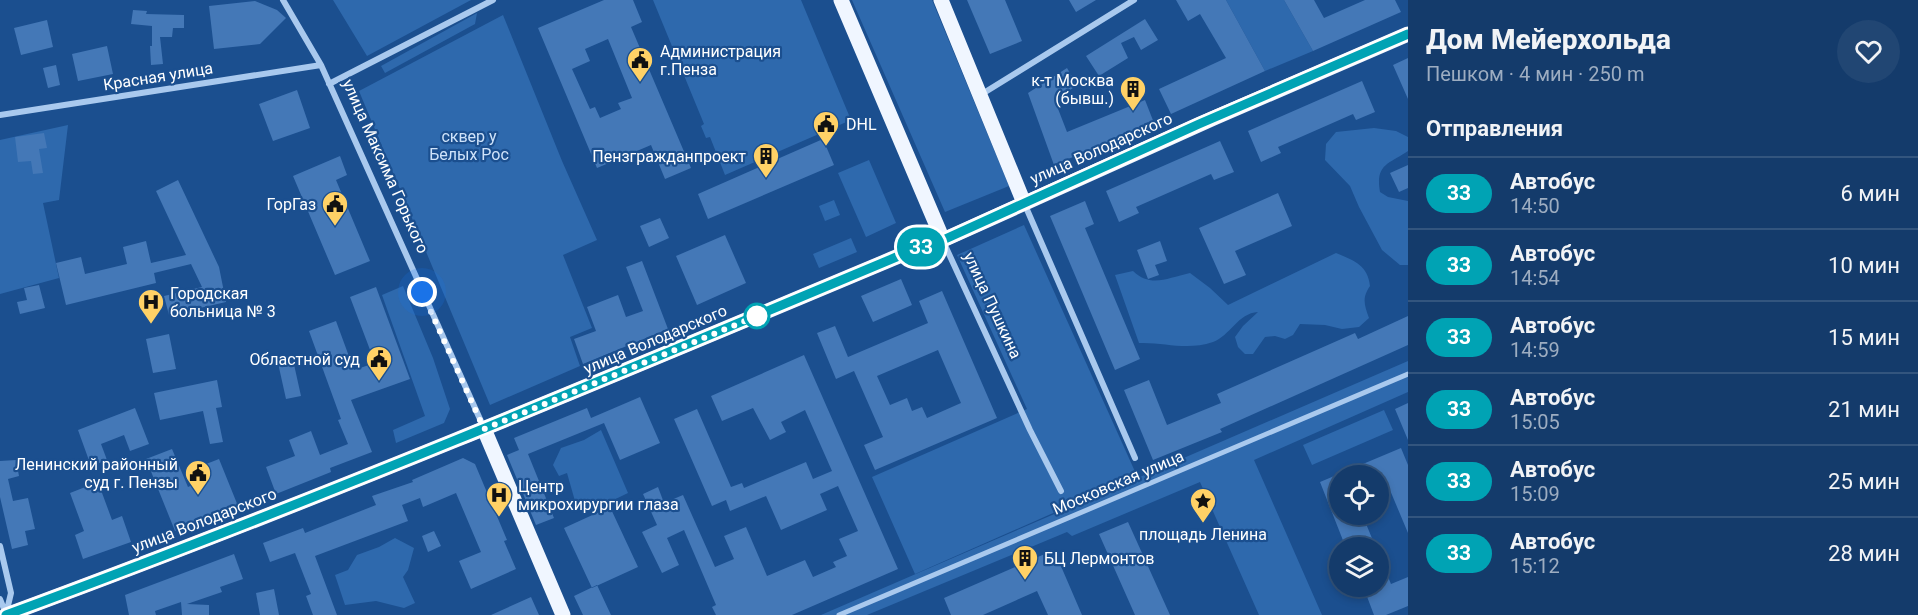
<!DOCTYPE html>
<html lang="ru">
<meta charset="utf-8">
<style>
:root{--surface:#143b6b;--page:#214673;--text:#f1f3f6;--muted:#9dadc1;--line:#33557e}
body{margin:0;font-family:Roboto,sans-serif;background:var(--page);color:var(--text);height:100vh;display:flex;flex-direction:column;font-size:22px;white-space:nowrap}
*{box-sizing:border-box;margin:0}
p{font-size:20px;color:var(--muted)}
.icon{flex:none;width:33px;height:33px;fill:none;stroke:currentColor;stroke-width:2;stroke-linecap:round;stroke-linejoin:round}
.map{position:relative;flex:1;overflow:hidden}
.panel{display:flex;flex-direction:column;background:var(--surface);width:510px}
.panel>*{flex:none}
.badge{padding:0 12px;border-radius:20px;font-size:21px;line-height:39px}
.buttons{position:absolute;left:1329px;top:465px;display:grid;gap:12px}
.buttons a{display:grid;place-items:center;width:60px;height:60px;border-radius:50%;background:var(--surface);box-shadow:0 3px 9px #0003,0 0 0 2px var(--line);font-size:30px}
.you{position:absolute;width:30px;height:30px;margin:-15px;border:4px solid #fff;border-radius:50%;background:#1a73e8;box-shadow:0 0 0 9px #1a73e833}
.map>.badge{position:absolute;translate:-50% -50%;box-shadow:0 0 0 3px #fff}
h2{padding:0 18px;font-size:22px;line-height:54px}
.round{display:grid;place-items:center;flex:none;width:63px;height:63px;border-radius:32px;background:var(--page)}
.summary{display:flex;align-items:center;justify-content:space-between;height:102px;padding:0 18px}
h1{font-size:28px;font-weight:800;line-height:45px}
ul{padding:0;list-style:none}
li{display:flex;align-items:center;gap:18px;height:72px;padding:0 18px;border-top:2px solid var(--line)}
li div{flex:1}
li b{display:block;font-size:22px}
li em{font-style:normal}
li .badge{min-width:66px;font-weight:700;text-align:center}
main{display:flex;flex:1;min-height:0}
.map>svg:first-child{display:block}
.green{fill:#2e69ad}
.building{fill:#4478b7;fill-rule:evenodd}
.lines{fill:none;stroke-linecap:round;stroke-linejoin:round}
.pedestrian{stroke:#a9c9ee;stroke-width:5}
.minor{stroke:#a9c9ee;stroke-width:6}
.primary{stroke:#f0f6ff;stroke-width:15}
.line-casing{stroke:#fff;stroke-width:14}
.line{stroke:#00a3b4;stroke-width:9}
.walk{stroke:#fff;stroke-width:6;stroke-dasharray:0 10.8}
.stop-dot{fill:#fff;stroke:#00a3b4;stroke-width:3}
.labels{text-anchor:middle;stroke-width:4.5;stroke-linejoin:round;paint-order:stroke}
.poi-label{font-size:16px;fill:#fff;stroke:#1b4f8f;text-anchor:start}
.street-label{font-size:16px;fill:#fff;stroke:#1b4f8f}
.park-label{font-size:16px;fill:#cfe3fa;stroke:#1b4f8f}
</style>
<main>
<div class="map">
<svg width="1408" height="615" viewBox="0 0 1408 615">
<rect width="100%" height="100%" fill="#1b4f8f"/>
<path class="green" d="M333 0H471L367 56Z
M653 0H801L851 120 725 175 710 137 706 138 701 126 704 124Z
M852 0H932L1009 186 945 212Z
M1226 0H1284L1313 51 1265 71Z
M477 13 475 24 385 73 381 66Z
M503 15 562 161 597 240 563 255 592 328 570 337 580 366 490 405 359 91Z
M68 125 59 200 43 203 59 278 0 294V140Z
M1374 128 1396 131 1408 137V151C1389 164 1375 164 1380 192L1388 197 1408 201V265H1400L1382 250 1359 207 1350 186 1325 160 1326 144 1336 132Z
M869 160 896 223 866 237 838 173Z
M834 200 840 215 825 221 819 206Z
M1024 225 1137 476 915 574 872 477 1027 409 957 255Z
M851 238 857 252 819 268 813 254Z
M1336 253C1353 260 1368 265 1370 286 1362 298 1364 304 1369 318L1359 327 1342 329 1325 325 1300 324 1293 335 1285 339 1275 336 1265 337 1253 354H1245L1238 347 1235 337 1243 326 1258 312C1238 313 1230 336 1213 342 1186 351 1165 342 1139 343L1115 275 1133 271C1151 288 1167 278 1190 273L1210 288 1228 305Z
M403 286 433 358 450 409 444 423 396 443 393 430 425 416 382 295Z
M1408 361V392L1254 460 1322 615H1259L1200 482 1072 536 1067 532 867 615H821Z
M1384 410 1393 430 1312 465 1303 445Z
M601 430 628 493 599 507 575 501 567 473 559 476 553 465 561 448 584 440Z
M395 538 414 548 408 570 403 577 415 603 404 608 376 601 345 605 335 575 348 570 357 555 379 547Z"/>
<path class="building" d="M604 0H633L642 22 631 27 691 168 665 179 651 145 597 168 538 28ZM608 39 632 98 618 103 621 109 600 118 595 107 590 109 572 69 590 61 585 49Z
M967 0H1005L1022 41 990 54Z
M1069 0H1096L1076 12Z
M1176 0H1226L1265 71 1171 114 1159 89 1226 58 1200 14 1188 21Z
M1284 0H1314L1324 18 1365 0H1395L1401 12 1313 51Z
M255 1 277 10 286 18 260 44 214 49 209 6Z
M133 10 147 11 146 14 184 15V28H173L172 37H160L163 64 151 65 150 46H152V26L131 24Z
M1145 19 1158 40 1141 50 1134 37 1121 43 1128 58 1099 76 1086 56Z
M47 20 53 47 21 55 14 28Z
M107 46 113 74 78 81 72 54Z
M1408 58V99L1393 65Z
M56 65 60 85 48 88 43 68Z
M1067 68 1077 85 1055 101 1067 132 1145 100 1154 123 1054 165 1028 93Z
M1362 81 1375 112 1356 120 1353 114 1278 147 1281 153 1261 162 1248 131Z
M297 90 310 128 273 141 259 104Z
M44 133 47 148 39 149 43 173 33 174 31 161 18 162 15 137Z
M823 139 834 165 708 219 698 194Z
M1220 141 1234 172 1214 180 1211 174 1136 207 1139 213 1119 222 1106 191Z
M340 156 347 175 336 180 370 261 335 275 293 176Z
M1408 165V188L1399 192 1390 173Z
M178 180 219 267 226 302 169 315 164 296 202 287 191 264 154 273 156 283 66 305 56 263 81 257 85 274 127 264 123 247 146 241 151 263 186 255 156 191Z
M1278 193 1292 226 1235 251 1246 275 1224 284 1199 228Z
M1085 201 1094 224 1085 228 1140 359 1115 370 1050 216Z
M660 218 669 238 649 247 640 226Z
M725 235 746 283 697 305 676 256Z
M1160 241 1167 261 1155 265 1159 275 1148 279 1137 250Z
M642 261 668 329 583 364 574 339 596 331 587 307 618 295 626 317 643 311 626 267Z
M901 279 912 305 873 322 861 296Z
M39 285 45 308 20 314 17 302 27 300 24 288Z
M376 287 410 379 351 400 372 452 330 468 331 472 276 494 266 467 295 456 289 440 311 431 320 455 348 444 338 420 341 419 309 331 336 321 354 370 375 363 350 297Z
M942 291 997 418 875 470 864 445 883 437 854 371 836 379 817 333 835 326 848 357 928 323 919 301ZM938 350 961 403 927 418 922 407 912 411 907 398 890 405 877 376Z
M1408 316V345L1220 429 1222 432 1153 460 1124 390 1149 380 1167 425 1221 403 1217 394 1355 333 1358 339Z
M169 334 176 369 153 373 146 339Z
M804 355 898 569 792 615H716L712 607 716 605 684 530 667 538 679 565 662 573 642 532 657 525 643 494 658 487 664 503 683 495 715 567 734 559 724 536 746 527 767 576 805 560 813 577 836 567 833 562 847 556 839 539 858 531 838 486 820 494 827 510 781 530 766 496 730 511 726 500 712 506 674 419 697 409 731 487 742 483 744 488 806 462 813 479 832 471 805 410 781 422 786 432 770 440 753 408 722 421 711 396Z
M293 360 301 396 286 399 278 363Z
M217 380 222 407 216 408 223 442 210 444 203 411 160 420 154 393Z
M640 397 660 443 620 460 604 423 528 454 554 518 536 525 507 455 519 450 514 438 587 408 591 418Z
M1408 403V440L1395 409Z
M135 408 149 444 130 451 124 435 101 444 107 460 91 466 78 430Z
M1401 448 1408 465V533L1387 483 1378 487V476H1340V514H1362L1376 548H1346L1320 482Z
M172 449 188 487 206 479 201 466 219 459 238 506 175 531 146 459Z
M463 458 475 464 507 540 504 541 516 569 471 589 459 561 481 552 456 493 423 507 420 498 402 505 408 521 315 556 337 615H313L306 596 311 594 295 553 270 562 263 543 303 528 305 533 376 505 372 496 413 482 412 480Z
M16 460 19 476 8 479 13 501 28 498 35 529 25 531 28 545 12 549 0 497V461Z
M98 482 112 520 122 516 131 542 83 559 75 535 84 531 70 493Z
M610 507 638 567 592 588 564 528Z
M1128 522 1170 615H1135L1099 534Z
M434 531 441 546 428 552 422 536Z
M1054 550 1082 615H1048L1037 591 983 615H951L944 598Z
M234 554 243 579 220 587 222 592 187 604 209 605V615H182L181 602 155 611 156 615H129L125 595Z
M1379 555 1391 584 1408 577V606L1386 615H1374L1363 586H1378Z
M597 585 611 615H583L574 596Z
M274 589 279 615H260L256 593Z
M531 597 539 615H491Z"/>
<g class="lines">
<path class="pedestrian" d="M839 615 1408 374"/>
<path class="minor" d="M283 0 321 65 484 428
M329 84 493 0
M982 94 1134 0
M0 115 321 65
M1025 205 1135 458
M943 241 1030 430 1061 491
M0 546 11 593 6 614
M0 599 6 614"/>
<path class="primary" d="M841 0 943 240
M941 0 1024 203
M484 429 563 615
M6 615C316 501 620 373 925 245L943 240 1214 118 1408 34"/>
</g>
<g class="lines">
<g class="line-casing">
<path id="line" d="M6 615C316 501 620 373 925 245L943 240 1199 124 1408 34"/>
</g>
<use href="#line" class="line"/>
<path class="walk" d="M422 292 484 429 757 316"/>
</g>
<defs>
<g id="civic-pin" transform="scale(1.35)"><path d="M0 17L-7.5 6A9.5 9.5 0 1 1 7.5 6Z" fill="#ffd166" stroke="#1b4f8f"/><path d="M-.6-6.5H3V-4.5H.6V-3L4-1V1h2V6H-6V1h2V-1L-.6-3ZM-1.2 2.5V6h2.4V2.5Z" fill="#111"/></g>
<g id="building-pin" transform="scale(1.35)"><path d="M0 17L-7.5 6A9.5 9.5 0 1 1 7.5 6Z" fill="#ffd166" stroke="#1b4f8f"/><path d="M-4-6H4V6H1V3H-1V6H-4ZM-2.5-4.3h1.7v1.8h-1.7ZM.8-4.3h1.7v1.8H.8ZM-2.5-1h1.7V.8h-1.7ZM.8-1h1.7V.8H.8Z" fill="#111"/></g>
<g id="hospital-pin" transform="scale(1.35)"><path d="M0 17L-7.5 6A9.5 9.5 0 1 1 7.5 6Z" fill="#ffd166" stroke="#1b4f8f"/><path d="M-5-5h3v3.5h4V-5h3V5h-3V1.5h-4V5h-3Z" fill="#111"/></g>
<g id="sight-pin" transform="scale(1.35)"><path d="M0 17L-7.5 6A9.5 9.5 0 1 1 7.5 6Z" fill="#ffd166" stroke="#1b4f8f"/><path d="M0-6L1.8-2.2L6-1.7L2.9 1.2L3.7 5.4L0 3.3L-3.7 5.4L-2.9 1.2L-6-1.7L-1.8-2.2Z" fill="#111"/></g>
</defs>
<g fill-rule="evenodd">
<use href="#civic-pin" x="640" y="60"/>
<use href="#building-pin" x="1133" y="89"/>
<use href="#civic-pin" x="826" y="124"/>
<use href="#building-pin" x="766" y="156"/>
<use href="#civic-pin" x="335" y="204"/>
<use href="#hospital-pin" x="151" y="302"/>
<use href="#civic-pin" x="379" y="359"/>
<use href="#civic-pin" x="198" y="473"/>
<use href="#hospital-pin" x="499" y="495"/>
<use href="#sight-pin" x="1203" y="501"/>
<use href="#building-pin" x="1025" y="558"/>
</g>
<circle class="stop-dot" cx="757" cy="316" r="12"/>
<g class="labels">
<g class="poi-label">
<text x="660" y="57">Администрация<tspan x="660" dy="18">г.Пенза</tspan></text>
<text x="1114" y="86" text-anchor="end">к-т Москва<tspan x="1114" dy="18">(бывш.)</tspan></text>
<text x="846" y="130">DHL</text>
<text x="746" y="162" text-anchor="end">Пензгражданпроект</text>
<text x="316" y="210" text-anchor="end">ГорГаз</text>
<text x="170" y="299">Городская<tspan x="170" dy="18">больница № 3</tspan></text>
<text x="360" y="365" text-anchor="end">Областной суд</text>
<text x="178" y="470" text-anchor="end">Ленинский районный<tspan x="178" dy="18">суд г. Пензы</tspan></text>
<text x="518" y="492">Центр<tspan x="518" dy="18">микрохирургии глаза</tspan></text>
<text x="1203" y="540" text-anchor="middle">площадь Ленина</text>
<text x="1044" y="564">БЦ Лермонтов</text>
</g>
<g class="street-label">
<text transform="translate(158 76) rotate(-9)" y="6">Красная улица</text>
<text transform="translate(1101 148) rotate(-24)" y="6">улица Володарского</text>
<text transform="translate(386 166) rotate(66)" y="6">улица Максима Горького</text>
<text transform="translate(993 305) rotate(65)" y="6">улица Пушкина</text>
<text transform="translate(655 339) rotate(-23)" y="6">улица Володарского</text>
<text transform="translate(1118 482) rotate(-23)" y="6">Московская улица</text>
<text transform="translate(204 520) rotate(-21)" y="6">улица Володарского</text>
</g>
<g class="park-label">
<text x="469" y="142">сквер у<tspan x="469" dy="18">Белых Рос</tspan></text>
</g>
</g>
</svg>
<div class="buttons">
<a><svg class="icon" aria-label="locate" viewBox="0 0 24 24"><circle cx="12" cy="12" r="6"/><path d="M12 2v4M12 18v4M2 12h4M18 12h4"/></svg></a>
<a><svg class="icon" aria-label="layers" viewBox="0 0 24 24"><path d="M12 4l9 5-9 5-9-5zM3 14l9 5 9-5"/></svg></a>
</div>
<div class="you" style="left:422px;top:292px"></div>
<b class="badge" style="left:921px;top:247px;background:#00a3b4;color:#fff">33</b>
</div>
<section class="panel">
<div class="summary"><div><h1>Дом Мейерхольда</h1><p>Пешком · 4 мин · 250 m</p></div><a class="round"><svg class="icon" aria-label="heart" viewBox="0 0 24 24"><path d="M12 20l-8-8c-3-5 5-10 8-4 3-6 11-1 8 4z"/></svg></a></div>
<h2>Отправления</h2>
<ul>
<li><span class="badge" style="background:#00a3b4;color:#fff">33</span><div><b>Автобус</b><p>14:50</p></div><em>6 мин</em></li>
<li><span class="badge" style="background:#00a3b4;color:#fff">33</span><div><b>Автобус</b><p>14:54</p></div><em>10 мин</em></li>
<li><span class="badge" style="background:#00a3b4;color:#fff">33</span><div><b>Автобус</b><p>14:59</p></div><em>15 мин</em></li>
<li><span class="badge" style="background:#00a3b4;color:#fff">33</span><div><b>Автобус</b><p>15:05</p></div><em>21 мин</em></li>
<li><span class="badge" style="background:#00a3b4;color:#fff">33</span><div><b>Автобус</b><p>15:09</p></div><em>25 мин</em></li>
<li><span class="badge" style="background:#00a3b4;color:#fff">33</span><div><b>Автобус</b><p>15:12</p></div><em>28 мин</em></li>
</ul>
</section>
</main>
